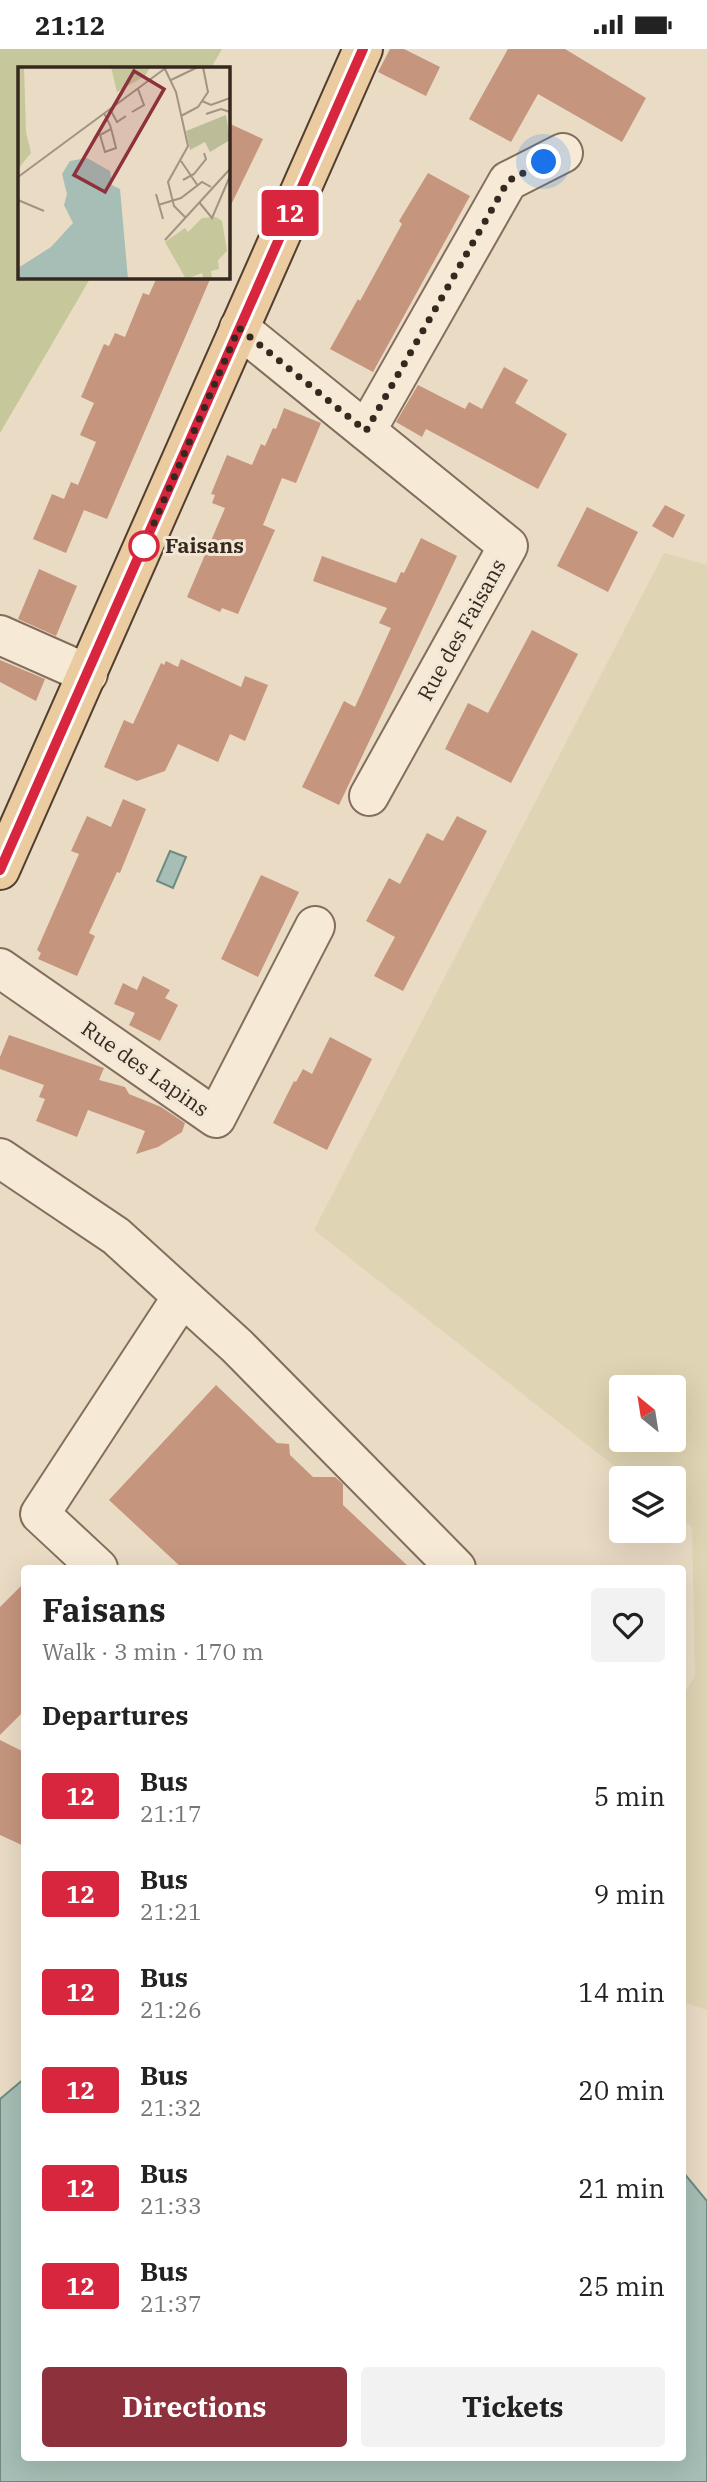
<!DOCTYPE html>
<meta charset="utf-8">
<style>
:root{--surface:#fff;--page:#f2f2f2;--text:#222;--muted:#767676;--accent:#8d323c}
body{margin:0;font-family:"IBM Plex Serif",serif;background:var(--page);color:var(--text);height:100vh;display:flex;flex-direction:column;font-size:26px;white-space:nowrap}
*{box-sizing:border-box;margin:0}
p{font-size:23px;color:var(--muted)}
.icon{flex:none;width:38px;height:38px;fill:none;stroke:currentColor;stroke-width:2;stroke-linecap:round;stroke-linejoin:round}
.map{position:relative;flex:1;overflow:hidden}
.drawer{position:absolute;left:21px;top:1516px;width:665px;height:896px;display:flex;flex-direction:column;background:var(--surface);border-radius:7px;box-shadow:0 7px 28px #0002}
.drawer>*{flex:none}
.badge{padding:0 14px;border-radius:5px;font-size:24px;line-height:46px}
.needle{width:46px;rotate:330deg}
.tools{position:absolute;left:609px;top:1326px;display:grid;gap:14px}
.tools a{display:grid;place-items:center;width:77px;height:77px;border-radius:7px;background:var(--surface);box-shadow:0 7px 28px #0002;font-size:35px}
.you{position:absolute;width:35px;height:35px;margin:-18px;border:5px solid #fff;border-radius:50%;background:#1a73e8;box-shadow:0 0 0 10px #1a73e833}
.map>.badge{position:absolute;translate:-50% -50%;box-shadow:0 0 0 4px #fff}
h2{padding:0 21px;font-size:26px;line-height:63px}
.round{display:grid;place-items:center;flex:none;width:74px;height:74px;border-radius:7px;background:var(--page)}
.overview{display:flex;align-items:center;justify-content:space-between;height:119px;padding:0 21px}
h1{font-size:33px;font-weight:700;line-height:52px}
.action{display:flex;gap:14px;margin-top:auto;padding:14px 21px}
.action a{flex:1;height:80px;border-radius:7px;background:var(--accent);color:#fff;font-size:28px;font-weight:700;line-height:80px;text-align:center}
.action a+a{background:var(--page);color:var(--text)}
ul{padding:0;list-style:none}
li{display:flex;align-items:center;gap:21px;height:98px;padding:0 21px}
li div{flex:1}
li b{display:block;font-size:26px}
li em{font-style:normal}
li .badge{min-width:77px;font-weight:700;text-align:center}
.status{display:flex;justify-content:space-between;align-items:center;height:49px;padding:0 35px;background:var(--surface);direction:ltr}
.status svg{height:19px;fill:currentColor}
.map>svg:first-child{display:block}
.farmland{fill:#dfd4b3;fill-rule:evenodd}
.green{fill:#c6c79a}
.water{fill:#a6beb5;stroke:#6e8b81;stroke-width:2}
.building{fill:#c5957e}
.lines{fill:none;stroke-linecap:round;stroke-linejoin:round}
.minor-casing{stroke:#836d5d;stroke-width:42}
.major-casing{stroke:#523d31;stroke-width:42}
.minor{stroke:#f6ead7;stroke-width:38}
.major{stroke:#eacca0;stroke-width:38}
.line-casing{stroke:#fff;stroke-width:16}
.line{stroke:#d7263d;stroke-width:10}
.walk{stroke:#35281f;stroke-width:7;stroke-dasharray:0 12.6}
.stop-dot{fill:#fff;stroke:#d7263d;stroke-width:3.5}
.labels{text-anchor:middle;stroke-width:6;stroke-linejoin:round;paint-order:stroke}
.stop-label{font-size:21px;font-weight:bold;fill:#35281f;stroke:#f2e6d4;text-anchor:start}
.street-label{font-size:21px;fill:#35281f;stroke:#f2e6d4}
.inset-road{fill:none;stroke:#a29383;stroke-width:2}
.view{fill:#8d323c;fill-opacity:0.15;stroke:#8d323c;stroke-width:3.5}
.inset-edge{fill:none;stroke:#35281f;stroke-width:3.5}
</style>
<div class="status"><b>21:12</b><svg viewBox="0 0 49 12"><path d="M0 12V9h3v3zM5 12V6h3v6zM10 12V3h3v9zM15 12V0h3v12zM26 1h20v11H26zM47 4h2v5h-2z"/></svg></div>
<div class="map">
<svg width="707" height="2433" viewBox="0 0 707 2433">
<rect width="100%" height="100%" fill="#eadbc5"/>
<path class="farmland" d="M664 504 707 516V1961L683 1953 682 1648 695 1627 692 1478 674 1463V1430H631L314 1181ZM621 1339H674V1391H621Z"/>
<path class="green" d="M0 0H222L211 19H19V228H91L0 384Z"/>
<path class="water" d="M170 802 186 808 173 839 157 832Z
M24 2030V2408H682L683 2123 707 2152V2433H0V2050Z"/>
<path class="building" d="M390 0H404L440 18 426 47 378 23Z
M508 0H565L646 49 622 93 538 45 511 93 469 70Z
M228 74 263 90 228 162Z
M428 124 470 147 373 323 330 300 358 250 360 252 402 175 399 172Z
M157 228H211L107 470 84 461 66 504 33 490 52 445 64 450 71 433 78 436 96 393 80 386 94 354 81 348 104 295 109 297 115 284 125 288 143 244 149 246Z
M504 318 528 331 515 354 567 385 538 440 426 380 422 388 396 373 418 336 465 360 469 353 482 360Z
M284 359 321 374 296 434 282 429 263 476 275 481 238 565 222 559 220 563 187 548 225 459 212 454 215 446 211 445 227 406 252 416 261 395 265 397 273 379 276 380Z
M665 456 685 466 673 489 652 477Z
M587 458 638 483 608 543 557 517Z
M421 489 457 507 339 756 302 738 344 652 355 658 391 579 379 574 387 559 313 532 322 507 396 534 401 523 404 524Z
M39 520 77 537 56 587 18 570Z
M532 581 578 605 511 734 445 700 468 654 488 664Z
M181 610 241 638 245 627 268 636 245 692 230 685 218 713 178 695 165 722 137 732 104 718 124 671 133 675 161 614 164 616 166 612 178 618Z
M0 611 45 630 36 652 0 633Z
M123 750 146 760 120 824 117 823 89 884 95 887 77 927 38 910 41 904 37 901 79 805 71 802 87 767 111 778Z
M457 767 487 782 403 942 374 927 395 888 366 872 389 829 400 835 427 784 443 792Z
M261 826 299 843 258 928 221 910Z
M143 927 170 941 165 949 178 956 160 992 129 976 135 964 114 955 123 934 137 941Z
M9 986 104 1019 99 1031 125 1038 129 1045 161 1058 185 1074 182 1083 158 1098 136 1105 145 1082 88 1061 77 1088 36 1072 45 1050 39 1048 44 1036 0 1020V1008Z
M330 988 372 1010 327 1101 273 1074 294 1032 296 1033 303 1020 312 1025Z
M216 1336 277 1394 289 1395 290 1406 313 1428H335L343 1435V1456L410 1519H182L109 1451Z
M24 1534V1662L0 1686V1558Z
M0 1691 24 1703V1797L0 1786Z"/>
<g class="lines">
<g class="minor-casing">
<path id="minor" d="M239 279 508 497 369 747
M366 382 508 132 563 104
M0 586 88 625
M0 919 216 1069 315 877
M0 1109 116 1187 237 1297 456 1519
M98 1519 40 1465 182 1248"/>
</g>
<g class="major-casing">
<path id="major" d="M0 821 363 0"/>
</g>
<use href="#minor" class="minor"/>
<use href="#major" class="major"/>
</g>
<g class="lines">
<g class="line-casing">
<path id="line" d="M0 821 363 0"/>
</g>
<use href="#line" class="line"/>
<path class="walk" d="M144 497 239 279 366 382 508 132 544 113"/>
</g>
<circle class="stop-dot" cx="144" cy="497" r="14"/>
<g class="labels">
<g class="stop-label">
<text x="165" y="504">Faisans</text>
</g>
<g class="street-label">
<text transform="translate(462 581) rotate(-61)" y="7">Rue des Faisans</text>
<text transform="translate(145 1020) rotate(35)" y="7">Rue des Lapins</text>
</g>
</g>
<g transform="translate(18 18)">
<rect width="212" height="212" fill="#eadbc5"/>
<path d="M0 0H6L8 65 13 86 0 102ZM93 0H132L127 9 99 25ZM198 150 204 154 209 184 200 193 201 202 193 204 194 212H186L184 206 168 212 147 175 167 161 170 165 184 151Z" fill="#c6c79a"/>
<path d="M208 48 212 73 192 85 187 75 172 83 168 64Z" fill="#bcbd98"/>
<path d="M69 91 92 104 94 118 102 122 110 212H0V201L33 180 55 156 46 138 49 127 44 107 52 94Z" fill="#a6beb5"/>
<path class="inset-road" d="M147 2 158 25 170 79 150 115 156 139 167 150M153 13 180 0M184 34 193 38 212 31M92 42 99 55 108 49M114 45 126 38 120 22M86 46 92 58 94 65 98 81 87 85 82 68 93 62M188 47 203 42 212 45M163 49 180 40 190 25 185 0M163 94 180 119M0 110 149 0M165 113 176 107 188 92 186 86M138 127 145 152M0 133 26 144M181 135 194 151 212 109M140 138 163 131 184 115 193 120M147 173 212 102"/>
<path class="view" d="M116 4 146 22 87 125 56 108Z"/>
<rect width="212" height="212" class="inset-edge"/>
</g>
</svg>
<div class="tools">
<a><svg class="needle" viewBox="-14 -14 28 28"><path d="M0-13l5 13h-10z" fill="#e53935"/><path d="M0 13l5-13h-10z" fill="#767676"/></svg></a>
<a><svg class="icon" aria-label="layers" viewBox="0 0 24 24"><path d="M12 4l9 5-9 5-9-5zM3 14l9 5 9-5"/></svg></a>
</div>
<div class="you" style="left:544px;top:113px"></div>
<b class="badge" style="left:290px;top:164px;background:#d7263d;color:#fff">12</b>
<section class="drawer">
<div class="overview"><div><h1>Faisans</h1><p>Walk · 3 min · 170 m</p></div><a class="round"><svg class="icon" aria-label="heart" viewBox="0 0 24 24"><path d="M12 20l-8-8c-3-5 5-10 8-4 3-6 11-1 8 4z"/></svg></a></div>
<h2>Departures</h2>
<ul>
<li><span class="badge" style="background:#d7263d;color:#fff">12</span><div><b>Bus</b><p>21:17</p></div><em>5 min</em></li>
<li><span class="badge" style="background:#d7263d;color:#fff">12</span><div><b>Bus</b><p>21:21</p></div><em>9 min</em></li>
<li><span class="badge" style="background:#d7263d;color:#fff">12</span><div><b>Bus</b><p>21:26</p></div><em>14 min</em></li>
<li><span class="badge" style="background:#d7263d;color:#fff">12</span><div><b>Bus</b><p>21:32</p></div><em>20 min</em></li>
<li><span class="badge" style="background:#d7263d;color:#fff">12</span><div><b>Bus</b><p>21:33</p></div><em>21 min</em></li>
<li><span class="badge" style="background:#d7263d;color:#fff">12</span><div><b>Bus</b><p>21:37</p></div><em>25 min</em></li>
</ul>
<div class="action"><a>Directions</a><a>Tickets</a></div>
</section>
</div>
